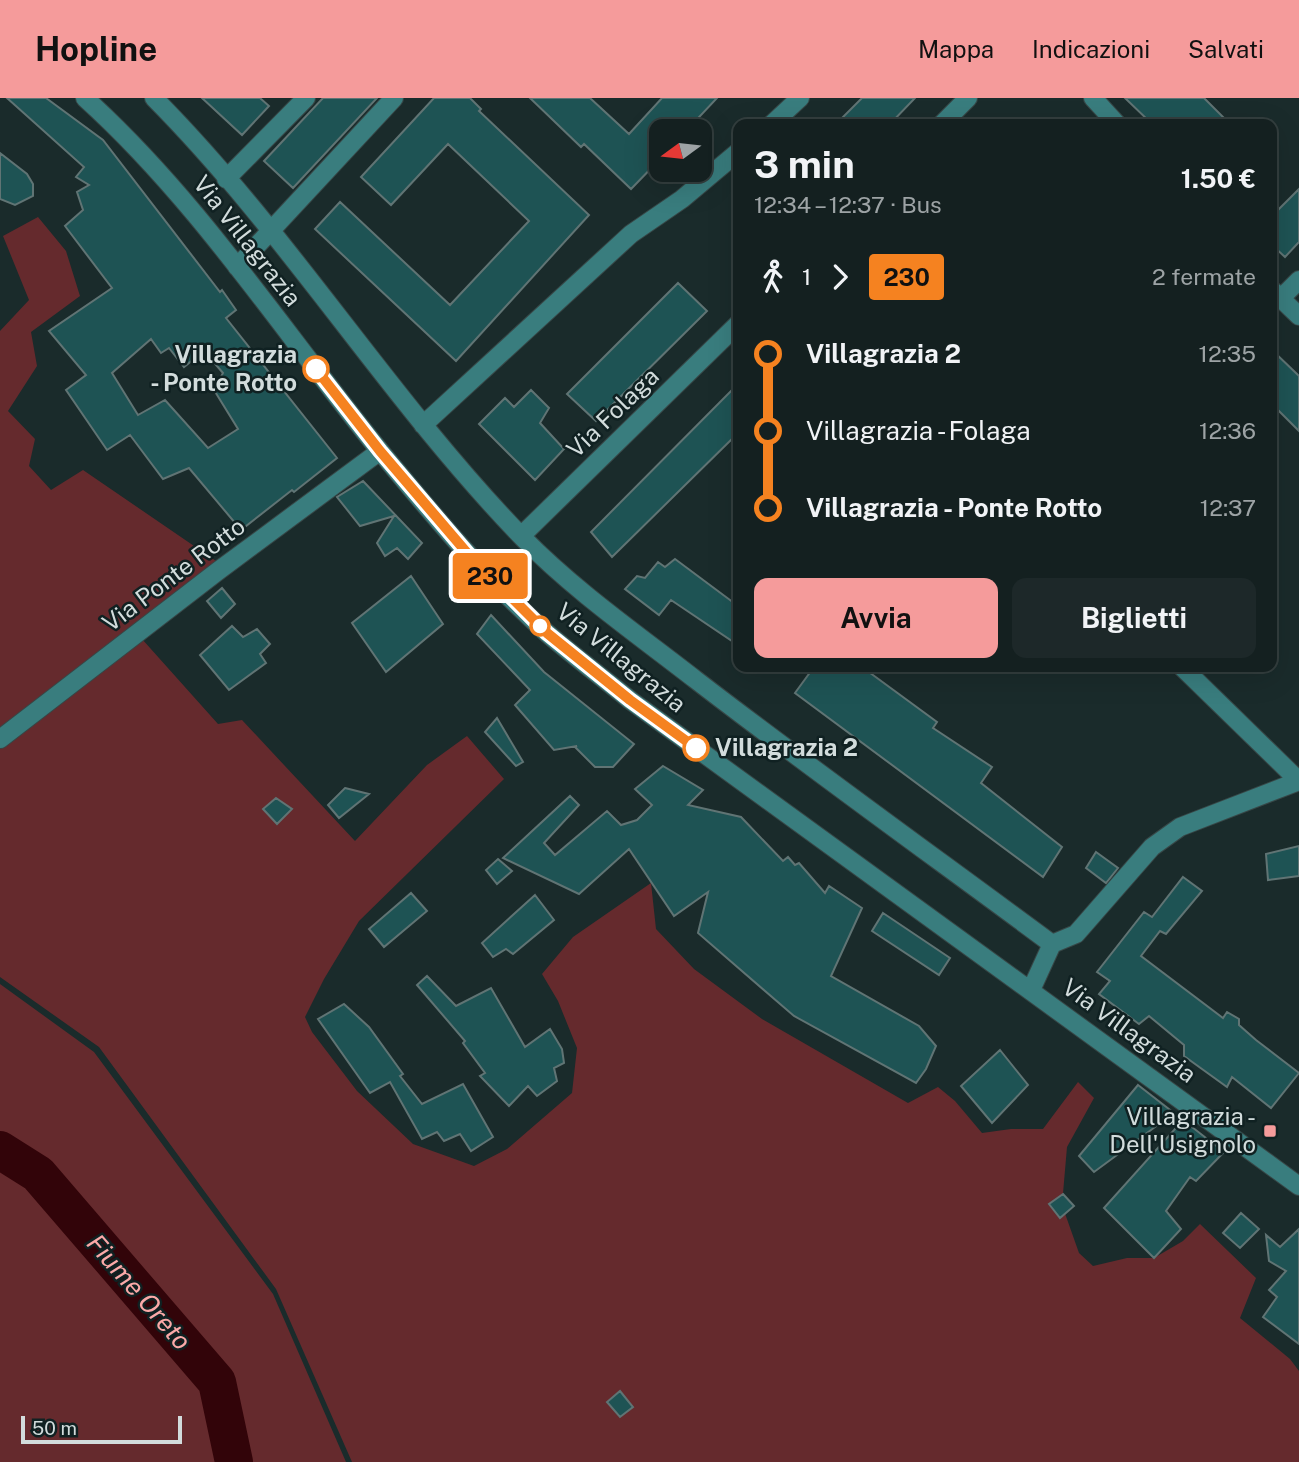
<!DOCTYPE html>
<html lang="it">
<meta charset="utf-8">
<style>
:root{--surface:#142020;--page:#1d2829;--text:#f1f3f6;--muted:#9da3a5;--line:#333e3e;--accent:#f59b9b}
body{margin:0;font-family:"Public Sans",sans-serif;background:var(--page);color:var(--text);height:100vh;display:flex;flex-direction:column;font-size:26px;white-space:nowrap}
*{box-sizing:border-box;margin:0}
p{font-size:23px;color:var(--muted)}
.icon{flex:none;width:38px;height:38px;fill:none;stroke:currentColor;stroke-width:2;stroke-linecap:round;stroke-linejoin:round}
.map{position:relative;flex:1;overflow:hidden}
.panel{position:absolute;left:733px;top:21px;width:544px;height:553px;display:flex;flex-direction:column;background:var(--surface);border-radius:14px;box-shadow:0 7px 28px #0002,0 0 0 2px var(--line)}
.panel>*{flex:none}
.badge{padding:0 14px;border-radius:5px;font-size:24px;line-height:46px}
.needle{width:46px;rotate:255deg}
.fabs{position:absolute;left:649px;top:21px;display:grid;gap:14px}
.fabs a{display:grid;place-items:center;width:63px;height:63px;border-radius:14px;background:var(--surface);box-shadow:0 7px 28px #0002,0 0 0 2px var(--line);font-size:35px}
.scale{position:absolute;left:21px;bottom:18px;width:161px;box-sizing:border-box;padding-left:7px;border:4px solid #d2dcdc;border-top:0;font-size:19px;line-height:24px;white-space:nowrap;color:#d2dcdc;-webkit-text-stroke:5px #102122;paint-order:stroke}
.map>.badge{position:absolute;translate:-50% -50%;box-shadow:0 0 0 4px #fff}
.legs{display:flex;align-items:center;gap:10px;height:77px;padding:0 21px;font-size:23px}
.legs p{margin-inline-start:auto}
.summary{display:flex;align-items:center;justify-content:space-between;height:119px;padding:0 21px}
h1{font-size:38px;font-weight:700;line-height:52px}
.button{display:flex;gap:14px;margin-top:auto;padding:14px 21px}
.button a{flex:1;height:80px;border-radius:14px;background:var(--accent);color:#111;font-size:28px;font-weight:700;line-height:80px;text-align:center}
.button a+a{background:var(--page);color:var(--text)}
ul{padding:0 21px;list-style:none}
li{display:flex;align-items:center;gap:24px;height:77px;font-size:26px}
li i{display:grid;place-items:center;width:10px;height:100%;margin:0 9px;background:currentColor}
li i::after{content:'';width:18px;height:18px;margin:-9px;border:5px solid;border-radius:50%;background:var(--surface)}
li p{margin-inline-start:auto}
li:first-child i{background:linear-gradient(#0000 50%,currentColor 0)}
li:last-child i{background:linear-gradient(currentColor 50%,#0000 0)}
header{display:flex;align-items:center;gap:42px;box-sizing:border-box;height:98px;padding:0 35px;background:var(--accent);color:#111}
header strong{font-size:33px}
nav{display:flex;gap:38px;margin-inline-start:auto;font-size:24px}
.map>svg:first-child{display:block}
.green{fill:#652a2d}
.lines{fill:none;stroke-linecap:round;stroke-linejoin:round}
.river{stroke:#320409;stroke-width:38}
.building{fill:#1e5354;stroke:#607474;stroke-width:2;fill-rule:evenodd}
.minor-casing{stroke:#374747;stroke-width:20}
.minor{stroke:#397d7e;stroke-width:18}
.line-1-casing{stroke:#fff;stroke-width:16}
.line-1{stroke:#f58220;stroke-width:10}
.stop-1-dot{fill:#fff;stroke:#f58220;stroke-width:3.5}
.poi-dot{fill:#f59b9b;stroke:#102122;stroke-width:2.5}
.labels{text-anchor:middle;stroke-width:5;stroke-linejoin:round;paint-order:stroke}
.street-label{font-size:24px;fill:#d2dcdc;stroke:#102122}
.stop-label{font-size:24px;font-weight:bold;fill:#d2dcdc;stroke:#102122;text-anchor:end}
.poi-label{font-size:24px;fill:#d2dcdc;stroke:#102122;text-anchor:end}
.water-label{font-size:26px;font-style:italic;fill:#fba9a8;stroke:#102122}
</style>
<header>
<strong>Hopline</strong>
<nav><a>Mappa</a><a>Indicazioni</a><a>Salvati</a></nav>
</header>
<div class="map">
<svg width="1299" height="1364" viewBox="0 0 1299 1364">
<rect width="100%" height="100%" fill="#1a2b2b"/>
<path class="green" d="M38 119 66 153 80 198 31 234 37 268 8 313 35 341 29 368 51 392 83 372 216 463 148 520 142 541 218 626 242 622 355 743 427 667 467 638 504 681 359 823 324 881 305 919 312 934 357 993 413 1046 474 1068 507 1051 572 995 577 950 558 903 542 876 573 839 651 785 656 831 694 871 762 921 908 1005 938 989 955 1003 982 1035 1011 1031H1043L1078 984 1094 1000 1067 1049 1062 1107 1079 1155 1093 1168 1127 1160H1154L1183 1143 1200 1126 1256 1180 1240 1220 1290 1261 1299 1273V1364H352L276 1191 99 949 0 879V233L29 202 3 138Z
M0 886 94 954 273 1196 346 1364H0Z"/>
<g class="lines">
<path class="river" d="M0 1052 38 1076 217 1284 234 1364"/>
</g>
<path class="building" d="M7 0H46L103 42 220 194 222 192 236 212 226 220 337 360 294 394 292 392 241 432 189 370 163 381 130 337 107 352 66 292 86 277 49 233 112 190 65 128 83 112 77 94 89 87 76 79 84 69ZM151 241 161 255 169 250 184 269 204 253 223 275 214 292 238 331 208 350 165 302 138 317 112 275Z
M202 0H260L269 8 242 37Z
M323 0H377L293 90 264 63Z
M434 0H470L481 11 479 13 589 117 456 263 315 131 340 104 450 207 529 123 448 46 391 107 361 79Z
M530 0H590L629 36 662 0H717L686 33H662V59L631 91 584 46 581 49Z
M862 0H915L890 26H836Z
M1125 0H1204L1230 26H1152Z
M0 55 27 76 33 86V98L15 107 0 101Z
M1299 91V144L1285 159 1272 147V118Z
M678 185 707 213 596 323 567 296Z
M1272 252 1299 278V333L1272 306Z
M738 286V335L612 459 591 434Z
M531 292 549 310 540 325 564 351 535 382 479 326 505 300 514 309Z
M363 383 422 445 408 461 397 450 385 458 377 445 394 418 360 428 337 399Z
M675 461 738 508V547L671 502 659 517 625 491 637 478 645 480 658 464 665 469Z
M411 478 443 526 386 574 352 525Z
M222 490 235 506 221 520 207 503Z
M491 517 544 574 634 646 613 669H595L575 649 577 648 554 652 515 607 530 592 477 536Z
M232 528 243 539 257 531 270 546 260 556 266 565 229 592 200 557Z
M814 569H862L937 624 933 630 992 669 981 685 1062 749 1043 779 795 595Z
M497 620 523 664 516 668 485 634Z
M663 668 703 692 688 707 741 719 783 763 788 759 795 767 799 765 825 795 829 788 862 810 831 878 919 928 936 948 926 971 916 985 794 918 698 835 708 794 674 818 629 751 579 796 503 760 570 698 579 707 544 745 555 757 607 713 621 727 637 722 652 707 635 691Z
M345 690 369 696 339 720 328 707Z
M276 700 292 711 277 726 263 711Z
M1299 748V778L1268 782 1266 756Z
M1096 754 1118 770 1106 785 1086 770Z
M498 761 512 773 497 786 486 772Z
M1183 779 1202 793 1166 836 1160 833 1141 858 1223 920 1227 914 1239 921V927L1256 942 1299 975 1271 1010 1232 979 1227 989 1184 958V947L1149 918 1139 926 1099 896 1110 883 1097 874 1144 814 1152 819Z
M411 795 427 813 384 849 369 831Z
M535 797 554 822 513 856 506 851 493 859 482 845Z
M883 815 950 860 939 877 872 833Z
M427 878 456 908 491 890 525 949 550 931 562 951 564 965 554 970 557 983 537 998 528 988 509 1008 480 978 485 975 463 945 465 943 417 887Z
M344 906 369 929 403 976 400 978 422 1006 463 986 493 1039 471 1053 460 1036 444 1043 437 1034 422 1041 390 984 370 995 318 921Z
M1000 952 1028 987 992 1025 961 988Z
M1138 987 1174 1015 1094 1074 1079 1058Z
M1183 1022 1224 1054 1196 1083 1190 1079 1166 1113 1181 1131 1154 1160 1104 1110Z
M1063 1096 1074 1108 1060 1120 1049 1106Z
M1241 1115 1259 1131 1240 1150 1223 1135Z
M1299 1131V1246L1263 1219 1277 1199 1269 1192 1286 1173 1269 1163 1266 1137 1280 1149Z
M620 1293 633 1309 620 1319 607 1304Z"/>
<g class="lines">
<g class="minor-casing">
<path id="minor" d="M85 0C199 103 283 234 380 353 432 416 486 481 548 536 575 559 603 580 630 602L1299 1088
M154 0C289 136 389 302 523 440 575 493 637 536 696 582 813 672 933 758 1052 846
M1093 0 1117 26
M772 26 800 0
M942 26 968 0
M226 81 306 0
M237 169 394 0
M1272 192 1299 218
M1281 200 1299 182
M423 327 631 136 682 101 738 54
M521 438 738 226
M0 641 218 473 380 353
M1052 846 1076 836 1152 749 1180 729 1299 683 1182 569
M1031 892 1052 846"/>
</g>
<use href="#minor" class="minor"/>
</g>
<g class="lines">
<g class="line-1-casing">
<path id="line-1" d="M316 271 380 353 468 456 547 535 630 602 696 650"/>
</g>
<use href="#line-1" class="line-1"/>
</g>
<g class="stop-1-dot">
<circle cx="316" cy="271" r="12"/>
<circle cx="540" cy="528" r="9"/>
<circle cx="696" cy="650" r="12"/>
</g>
<rect class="poi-dot" x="1263" y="1026" width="14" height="14" rx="3.5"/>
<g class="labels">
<g class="street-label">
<text transform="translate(247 143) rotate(52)" y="8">Via Villagrazia</text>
<text transform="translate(613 315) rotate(-44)" y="8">Via Folaga</text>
<text transform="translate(174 477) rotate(-37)" y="8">Via Ponte Rotto</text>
<text transform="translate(621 560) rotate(39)" y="8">Via Villagrazia</text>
<text transform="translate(1129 933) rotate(36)" y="8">Via Villagrazia</text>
</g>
<g class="stop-label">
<text x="297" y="265">Villagrazia<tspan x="297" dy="28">- Ponte Rotto</tspan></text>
<text x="715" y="658" text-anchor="start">Villagrazia 2</text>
</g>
<g class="poi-label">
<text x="1256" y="1027">Villagrazia -<tspan x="1256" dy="28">Dell'Usignolo</tspan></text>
</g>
<g class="water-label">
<text transform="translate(139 1194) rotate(49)" y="9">Fiume Oreto</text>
</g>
</g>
</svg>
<div class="fabs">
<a><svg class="needle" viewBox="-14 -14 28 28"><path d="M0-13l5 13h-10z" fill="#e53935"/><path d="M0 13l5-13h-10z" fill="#9da3a5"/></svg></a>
</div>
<div class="scale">50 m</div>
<b class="badge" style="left:490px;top:478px;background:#f58220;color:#111">230</b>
<section class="panel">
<div class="summary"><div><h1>3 min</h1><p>12:34 – 12:37 · Bus</p></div><b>1.50 €</b></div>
<div class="legs"><svg class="icon" aria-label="walk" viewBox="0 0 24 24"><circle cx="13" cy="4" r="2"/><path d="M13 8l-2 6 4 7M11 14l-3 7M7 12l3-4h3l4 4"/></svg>1<svg class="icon" aria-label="forward" viewBox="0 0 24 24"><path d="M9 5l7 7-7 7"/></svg><b class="badge" style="background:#f58220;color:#111">230</b><p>2 fermate</p></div>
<ul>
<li><i style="color:#f58220"></i><b>Villagrazia 2</b><p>12:35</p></li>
<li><i style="color:#f58220"></i><span>Villagrazia - Folaga</span><p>12:36</p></li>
<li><i style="color:#f58220"></i><b>Villagrazia - Ponte Rotto</b><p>12:37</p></li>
</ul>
<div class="button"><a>Avvia</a><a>Biglietti</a></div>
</section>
</div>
